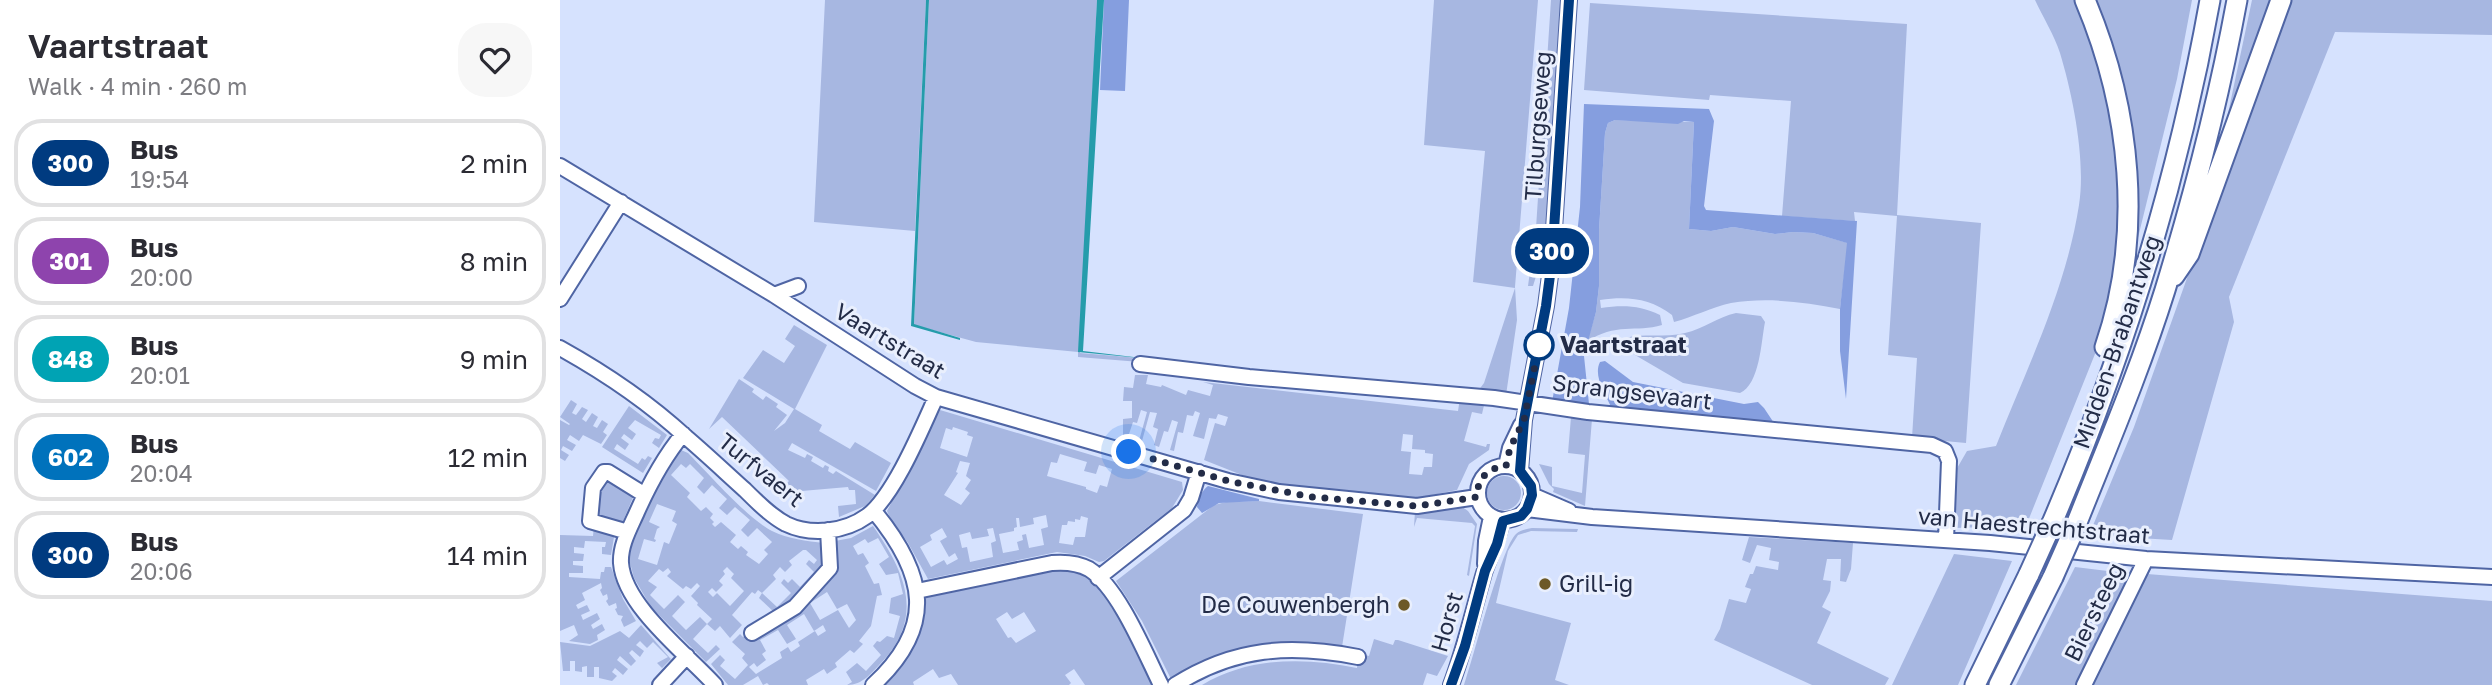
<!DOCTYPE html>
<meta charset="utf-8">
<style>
:root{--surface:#fff;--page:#f7f7f7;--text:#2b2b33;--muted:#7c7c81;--line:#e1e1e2}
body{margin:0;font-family:"Golos Text",sans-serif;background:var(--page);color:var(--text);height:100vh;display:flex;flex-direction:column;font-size:26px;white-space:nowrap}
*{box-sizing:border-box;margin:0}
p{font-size:23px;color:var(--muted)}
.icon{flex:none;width:38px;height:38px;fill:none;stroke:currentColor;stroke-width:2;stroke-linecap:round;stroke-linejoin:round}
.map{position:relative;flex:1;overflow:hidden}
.sheet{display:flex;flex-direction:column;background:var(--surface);width:560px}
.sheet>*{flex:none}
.badge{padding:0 14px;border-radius:23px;font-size:24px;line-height:46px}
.you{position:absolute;width:35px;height:35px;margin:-18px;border:5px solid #fff;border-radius:50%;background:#1a73e8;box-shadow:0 0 0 10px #1a73e833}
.map>.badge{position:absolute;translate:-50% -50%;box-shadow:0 0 0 4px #fff}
.round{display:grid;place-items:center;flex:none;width:74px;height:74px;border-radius:28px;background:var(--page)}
.headline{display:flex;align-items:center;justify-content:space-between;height:119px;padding:0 28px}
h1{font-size:33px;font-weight:600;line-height:52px}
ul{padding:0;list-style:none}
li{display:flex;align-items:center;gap:21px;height:88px;margin:0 14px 10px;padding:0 14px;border:4px solid var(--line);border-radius:28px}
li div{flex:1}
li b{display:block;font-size:26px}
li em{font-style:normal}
li .badge{min-width:77px;font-weight:700;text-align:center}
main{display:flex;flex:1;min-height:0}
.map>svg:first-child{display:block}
.green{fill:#a7b7e1;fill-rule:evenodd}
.forest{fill:#859edf}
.water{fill:#259cab}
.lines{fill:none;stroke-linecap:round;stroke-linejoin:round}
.minor-casing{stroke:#4f65a4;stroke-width:18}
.highway-casing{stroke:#4f65a4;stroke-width:23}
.minor{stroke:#fff;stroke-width:14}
.highway{stroke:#fff;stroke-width:19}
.highway-bridge-casing{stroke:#4f65a4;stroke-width:23;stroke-linecap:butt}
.highway-bridge{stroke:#fff;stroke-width:19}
.line-casing{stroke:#fff;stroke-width:16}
.line{stroke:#003b80;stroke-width:10}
.walk{stroke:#232c47;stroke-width:7;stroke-dasharray:0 12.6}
.stop-dot{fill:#fff;stroke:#003b80;stroke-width:3.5}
.poi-dot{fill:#6c5927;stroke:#e9effd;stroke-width:2.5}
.labels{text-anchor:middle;stroke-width:6;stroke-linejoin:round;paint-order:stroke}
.street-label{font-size:23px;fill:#232c47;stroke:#e9effd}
.stop-label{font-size:23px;font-weight:bold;fill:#232c47;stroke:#e9effd;text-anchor:start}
.poi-label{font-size:23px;fill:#232c47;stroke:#e9effd;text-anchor:start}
</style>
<main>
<section class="sheet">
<div class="headline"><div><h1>Vaartstraat</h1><p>Walk · 4 min · 260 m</p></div><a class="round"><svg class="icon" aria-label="heart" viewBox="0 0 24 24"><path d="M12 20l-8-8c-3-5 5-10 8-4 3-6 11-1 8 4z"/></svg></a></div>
<ul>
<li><span class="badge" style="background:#003b80;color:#fff">300</span><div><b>Bus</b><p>19:54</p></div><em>2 min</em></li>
<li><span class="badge" style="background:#8e44ad;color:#fff">301</span><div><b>Bus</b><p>20:00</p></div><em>8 min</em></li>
<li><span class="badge" style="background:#00a3b4;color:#fff">848</span><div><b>Bus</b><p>20:01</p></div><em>9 min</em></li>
<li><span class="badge" style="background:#0072bc;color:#fff">602</span><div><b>Bus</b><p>20:04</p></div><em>12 min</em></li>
<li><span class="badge" style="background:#003b80;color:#fff">300</span><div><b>Bus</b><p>20:06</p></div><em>14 min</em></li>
</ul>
</section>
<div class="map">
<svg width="1932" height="685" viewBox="0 0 1932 685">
<rect width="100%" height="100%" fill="#d6e2fe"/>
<path class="green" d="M265 0H366L355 231 254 222Z
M369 0H537L520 353 580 358V362L518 357V352L416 342 354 325Z
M874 0H978L955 287 957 320 946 395 918 391 924 383 955 288 913 282 925 151 864 145Z
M991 0H1001L985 256 982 257 973 286H968L976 228Z
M1475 0H1518L1523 10 1560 144 1562 227 1545 329 1464 531 1429 527 1394 528 1391 525 1396 470 1407 451 1436 446C1467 368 1506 289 1519 205 1526 161 1513 96 1500 53 1494 35 1483 17 1475 0Z
M1530 0H1632L1617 79 1572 262 1573 219Z
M1692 0H1715L1659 156Z
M1726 0H1932V35L1775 32 1669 297 1674 322 1612 540 1529 535 1574 427Z
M1030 3 1347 24 1337 215 1421 223 1406 443 1352 438 1357 358 1328 355 1337 216 1294 212 1295 221 1222 216 1231 101 1150 95 1149 100 1024 90Z
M1055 120 1134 122 1129 229 1151 231 1173 227 1215 234 1233 232 1253 233 1288 243 1280 309C1245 302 1207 297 1171 303 1152 307 1133 317 1114 322L1112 315C1090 298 1067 296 1040 300L1041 308C1062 305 1080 305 1100 315L1102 325C1076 333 1055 322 1027 342L1036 312 1039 286V230L1045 133 1048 123Z
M1176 313 1201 316 1205 322C1201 342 1200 384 1180 393L1123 383 1063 348 1065 338C1084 333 1105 338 1125 333 1143 329 1158 317 1176 313Z
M234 325 267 345 235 409 262 425 259 431 290 449 295 442 331 463 316 491 232 443 228 450 245 458 247 454 253 457 251 461 263 468 265 465 269 467 268 471 273 474 276 471 315 495 305 506 279 517 278 506 296 504 295 490H289L288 487 230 492 224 486 229 481 162 417 149 429 179 379 194 389 192 392 203 400 206 396 218 404 216 407 227 415 214 431 225 423 234 409 183 378 203 350 224 363 235 346 225 339Z
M575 375H588L586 384 601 387 602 385 626 395 628 390 650 396 653 385 643 382 898 411 900 398 925 401 922 414 912 412 904 441 926 447 927 444H930L929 450 909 464 897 490 857 498 741 489 692 479 644 460 655 423 665 426 668 417 658 414 656 419 649 418 644 439 633 436 640 413 635 411 633 416 627 415 623 433 618 432 614 451 610 450 618 422 612 420 608 432 604 431 599 447 594 445 598 429 593 427 597 413 590 412 582 441H579L587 412 581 410 577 423 573 422 568 437 563 436V419L572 418V401H563L564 387 573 388ZM843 434 853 435 852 449 865 450V453L873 454 872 467H864L862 475 849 474 851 452 841 451Z
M11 400 17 404 12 413 16 415 22 407 28 410 22 419 26 422 32 413 38 417 33 426 37 428 42 420 48 424 43 432 47 435 41 444 23 435 19 441 10 435 7 440 16 445 12 451 3 446 1 450 9 455 5 461 0 458V420L9 425 10 424 0 417Z
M69 406 107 435 99 448 92 443 95 438 99 439 101 435 75 420 68 428 76 434 72 440 64 434 61 438 69 444 65 450 57 444 54 449 78 464 82 458 85 460 88 456 92 458 83 473 42 447Z
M380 410 622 482 623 490 612 508 544 561 539 562 525 556 497 552 368 579 348 543 330 518 327 511ZM393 427 408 432 407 435 413 437 407 457 380 448 386 428 392 430ZM500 454 527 462 524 471 536 474 539 465 552 469 547 487 540 485 537 493 526 489V487L487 476 491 462 497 463ZM400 461 410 463 406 476 411 480 405 489 410 493 401 505 384 495 398 473 396 472ZM486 515 488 527 481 529 484 545 469 548 466 534 462 535 463 540 457 542 459 550 443 553 439 534 454 531V528L457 527 456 518H459L460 527 474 524 473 518ZM521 516 528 518 525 537H515L513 545 499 543 502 525H507L508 521 515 522V519L520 520ZM382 528 387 537 380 541 389 557 395 553 398 559 387 565 384 560 371 567 360 547 372 540 370 535ZM433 528 436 541 431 543 433 557 410 562 407 547 402 548 399 535 410 532 412 539 429 536 427 529Z
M1011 417 1032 419 1025 506 993 492 994 489 989 484 979 464 992 467V486L1022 493 1025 455 1008 453Z
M121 450 128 453C149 474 187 518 212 531 228 539 247 541 264 543V566L216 614 199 598 202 593 198 590 195 594 192 592 172 615 182 625 170 638 160 626 155 631 147 624 133 639 148 653 156 645 160 649 146 662 91 607 74 578 69 559V552L77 528 91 497ZM121 464 126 468 130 464 144 478 137 487 144 494 152 485 167 499 159 508 167 515 175 507 190 520 181 530 188 537 197 528 212 542 204 550 208 554 199 564 186 555 188 552 181 546 178 549 170 542 176 535 161 522 155 527 152 524 154 522 150 518 153 514 146 507 141 511 127 497 130 493 111 475ZM97 504 116 511 112 521 117 524 109 544 104 542 97 565 78 559 84 539 95 542 96 540 94 539 97 529 100 527 89 522ZM243 550H246L257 560 254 564 249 560 246 564 254 572 240 587 232 579 228 583 224 579 221 583 231 593 217 607 202 593 216 579 213 575 220 567 225 572 232 565 229 561ZM167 567 174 574 171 578 184 591 170 606 157 593 153 597 148 592 152 588 156 592 163 585 159 581 165 574 163 571ZM108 568 111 572 107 576 123 589 126 586 131 589 137 583 140 586 131 596 138 603 137 605 152 619 147 624 140 617 126 630 112 616 125 602 118 595 104 609 90 595 97 587 88 581 99 569 103 572Z
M927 493a17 17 0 1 1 34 0a17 17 0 1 1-34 0Z
M51 480 74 495 61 526 34 515 41 482Z
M699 501 803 514 782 647C743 642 705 642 667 654 648 660 629 671 611 679L582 621 556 581 654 505 666 502Z
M901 506 908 511 917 524 909 576 907 575 915 526 912 523 857 518 854 527 855 511Z
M34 525 58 535 54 537 51 555 42 554V547H45L46 542 25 541 24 548 14 547V553L24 554 23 561H13V565L23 566V573H9V577L40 579 41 572H44L45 567H51L63 599 76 621 64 627 61 620 63 616 58 615 55 609 57 608 56 603 49 606 46 601 48 599 47 594 43 596 40 590 42 588 41 583 22 593 25 600 16 605 18 609 27 605 30 611 21 615 23 620 37 613 40 619 31 625 33 629 42 624 45 630 37 635 38 640 30 644 9 641 18 635 14 625 0 631V535L33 536Z
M313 526C345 572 365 616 322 662 311 673 303 685 287 685L292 682 286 672 297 663 306 671 321 655 313 646 317 641 320 642 327 636 334 638 340 616 329 613 331 598 343 594 338 573 326 575 319 564 329 557 318 538 308 543 305 539 293 546 298 555 303 553 309 563 305 566 314 584 319 583 322 595 317 596 311 626 299 641 303 644 294 653 290 650 275 663 277 667 267 674 264 669 246 680 248 685H209L207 683 203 685 198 676 183 685H168L151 664 160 655 165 660 160 666 175 679 188 665 182 658 185 654 172 642 180 634 183 637 188 632 193 640 234 616 266 581 275 541 291 538ZM267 592 277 609 287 604 296 620 289 628 278 610 260 620 250 603ZM244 614 254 631 263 625 266 631 258 636 255 631 238 642 240 646 231 652 228 647 220 652 222 658 196 674 189 667 194 663 197 667 206 660 202 654 206 651 200 640 218 630 227 644 236 639 227 625Z
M972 528 1018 529 1017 532 971 531 958 535 948 551 936 603 1011 623 995 680 1009 685H904C913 659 942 546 956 534 960 530 966 529 972 528Z
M1189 537 1293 543 1291 569 1286 582 1280 581 1281 559H1267L1263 580 1271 581 1270 591 1262 607 1271 612 1257 643 1329 678 1325 685H1252L1154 640 1160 629 1169 599 1186 603 1191 589 1185 587 1190 574H1193L1196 566 1218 570 1219 562 1209 560 1211 548 1197 545 1190 563 1182 560Z
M1394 554 1452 561 1398 685H1332Z
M1515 567 1572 574 1516 685H1456Z
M498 568 519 573 535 582 565 628 594 685H525L514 669 505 675 511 683 509 685H398L391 674 379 678 373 669 353 682 354 685H320C346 662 368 634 365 598ZM447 612 452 619 464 612 476 631 456 643 451 637 448 638 436 619Z
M1587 574 1932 601V685H1531Z
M81 625 109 657 111 659 102 668 97 663 108 657 93 642 87 648 80 641 76 645 84 651 80 657 72 650 69 653 76 661 71 666 60 656 57 660 68 669 63 675 55 668 52 672 57 676 52 681 39 678V667H34V677H27V666L22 667V672L15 671V661H10V671H3L0 642 30 646 60 631 69 638Z
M814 639 833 645 835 640H838L888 656 877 676 867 673 863 685H642C689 657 744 657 797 668L798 657 802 654 809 656Z"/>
<path class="forest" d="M544 0H569L565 91 540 90Z
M1024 104 1149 109 1154 121 1144 206 1146 210 1297 221 1286 399 1280 351V309L1287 243 1253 233 1233 232 1215 234 1173 227 1151 231 1129 229 1134 122 1124 121 1118 124 1055 120 1048 123 1045 133 1039 230V286L1036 312 1024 356 1029 404 992 402 1009 308 1020 207Z
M1045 361 1073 382 1184 404 1198 402 1204 408 1214 423 1051 407C1045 393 1033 376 1040 362Z
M648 486 699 499V501L659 503 642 513 637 507C638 500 642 490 648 486Z"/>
<path class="water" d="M366 0H369L354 324 400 338V340L351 326Z
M537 0H544L523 351 582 358H580L518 352Z"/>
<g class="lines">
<g class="minor-casing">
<path id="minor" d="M0 166 214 295 355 386 376 397 668 481 719 492 857 506 917 497
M214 295 238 286
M0 299 61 202
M0 348C45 373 88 402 126 437 146 454 165 472 185 490 197 502 211 516 226 524 251 536 285 532 307 516 334 496 362 428 376 397
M580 364 689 377 934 398 1028 412 1372 445 1385 451 1389 461 1386 540
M123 434C104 457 89 485 77 512 70 528 60 545 61 563 64 606 127 654 155 685
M918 493a27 27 0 1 1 54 0a27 27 0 1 1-54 0Z
M946 466 950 448 961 425
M960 471 964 420 986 306 992 260 1009 0
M972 495 1009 511
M967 509 1032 517 1430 543 1586 559 1932 577
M68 532 30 521 33 488 44 472H48L85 495
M925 564 926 541 931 517
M538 578 624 510 631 498 639 472
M357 591 492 563C504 562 518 563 529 569 559 588 585 653 601 685
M192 633 235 607 270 568 268 530
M100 685 127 656
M313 685C377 626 366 574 314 511
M615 685C675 647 730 644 798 657
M891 685C905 648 913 611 924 573 930 555 938 540 942 521
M1524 685 1586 559"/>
</g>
<g class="highway-casing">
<path id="highway" d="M1525 0C1571 109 1584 234 1545 347
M1614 276 1629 254 1721 0
M1492 523C1564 355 1618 179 1650 0
M1516 525C1547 447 1580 370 1605 290 1634 195 1659 98 1677 0
M1415 685 1469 574
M1439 685 1493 577"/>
</g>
<use href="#minor" class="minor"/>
<use href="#highway" class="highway"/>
<g class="highway-bridge-casing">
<path id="highway-bridge" d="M1469 574 1492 523
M1493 577 1516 525"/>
</g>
<use href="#highway-bridge" class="highway-bridge"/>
</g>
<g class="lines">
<g class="line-casing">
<path id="line" d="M891 685 905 646 925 571 937 544 943 521 961 516 967 509 972 495 971 486 960 471 964 420 986 306 992 260 1009 0"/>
</g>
<use href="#line" class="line"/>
<path class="walk" d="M569 452 668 481 752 497 857 506 917 497C917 479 927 468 946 466L950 448 964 420 979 345"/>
</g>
<circle class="stop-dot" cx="979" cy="345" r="14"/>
<g class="poi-dot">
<circle cx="985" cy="584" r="7"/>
<circle cx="844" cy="605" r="7"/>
</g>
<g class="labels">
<g class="street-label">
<text transform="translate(978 126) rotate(-86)" y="8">Tilburgseweg</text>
<text transform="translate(330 341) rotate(31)" y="8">Vaartstraat</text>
<text transform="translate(1557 342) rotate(-71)" y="8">Midden-Brabantweg</text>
<text transform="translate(1072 392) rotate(7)" y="8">Sprangsevaart</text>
<text transform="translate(201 470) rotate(39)" y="8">Turfvaert</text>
<text transform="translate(1474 526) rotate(5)" y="8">van Haestrechtstraat</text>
<text transform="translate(1534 612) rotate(-64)" y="8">Biersteeg</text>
<text transform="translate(887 622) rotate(-74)" y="8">Horst</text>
</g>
<g class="stop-label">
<text x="1000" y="353">Vaartstraat</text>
</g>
<g class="poi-label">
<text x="999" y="592">Grill-ig</text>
<text x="830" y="613" text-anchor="end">De Couwenbergh</text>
</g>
</g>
</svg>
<div class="you" style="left:569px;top:452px"></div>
<b class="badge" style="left:992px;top:251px;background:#003b80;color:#fff">300</b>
</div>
</main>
